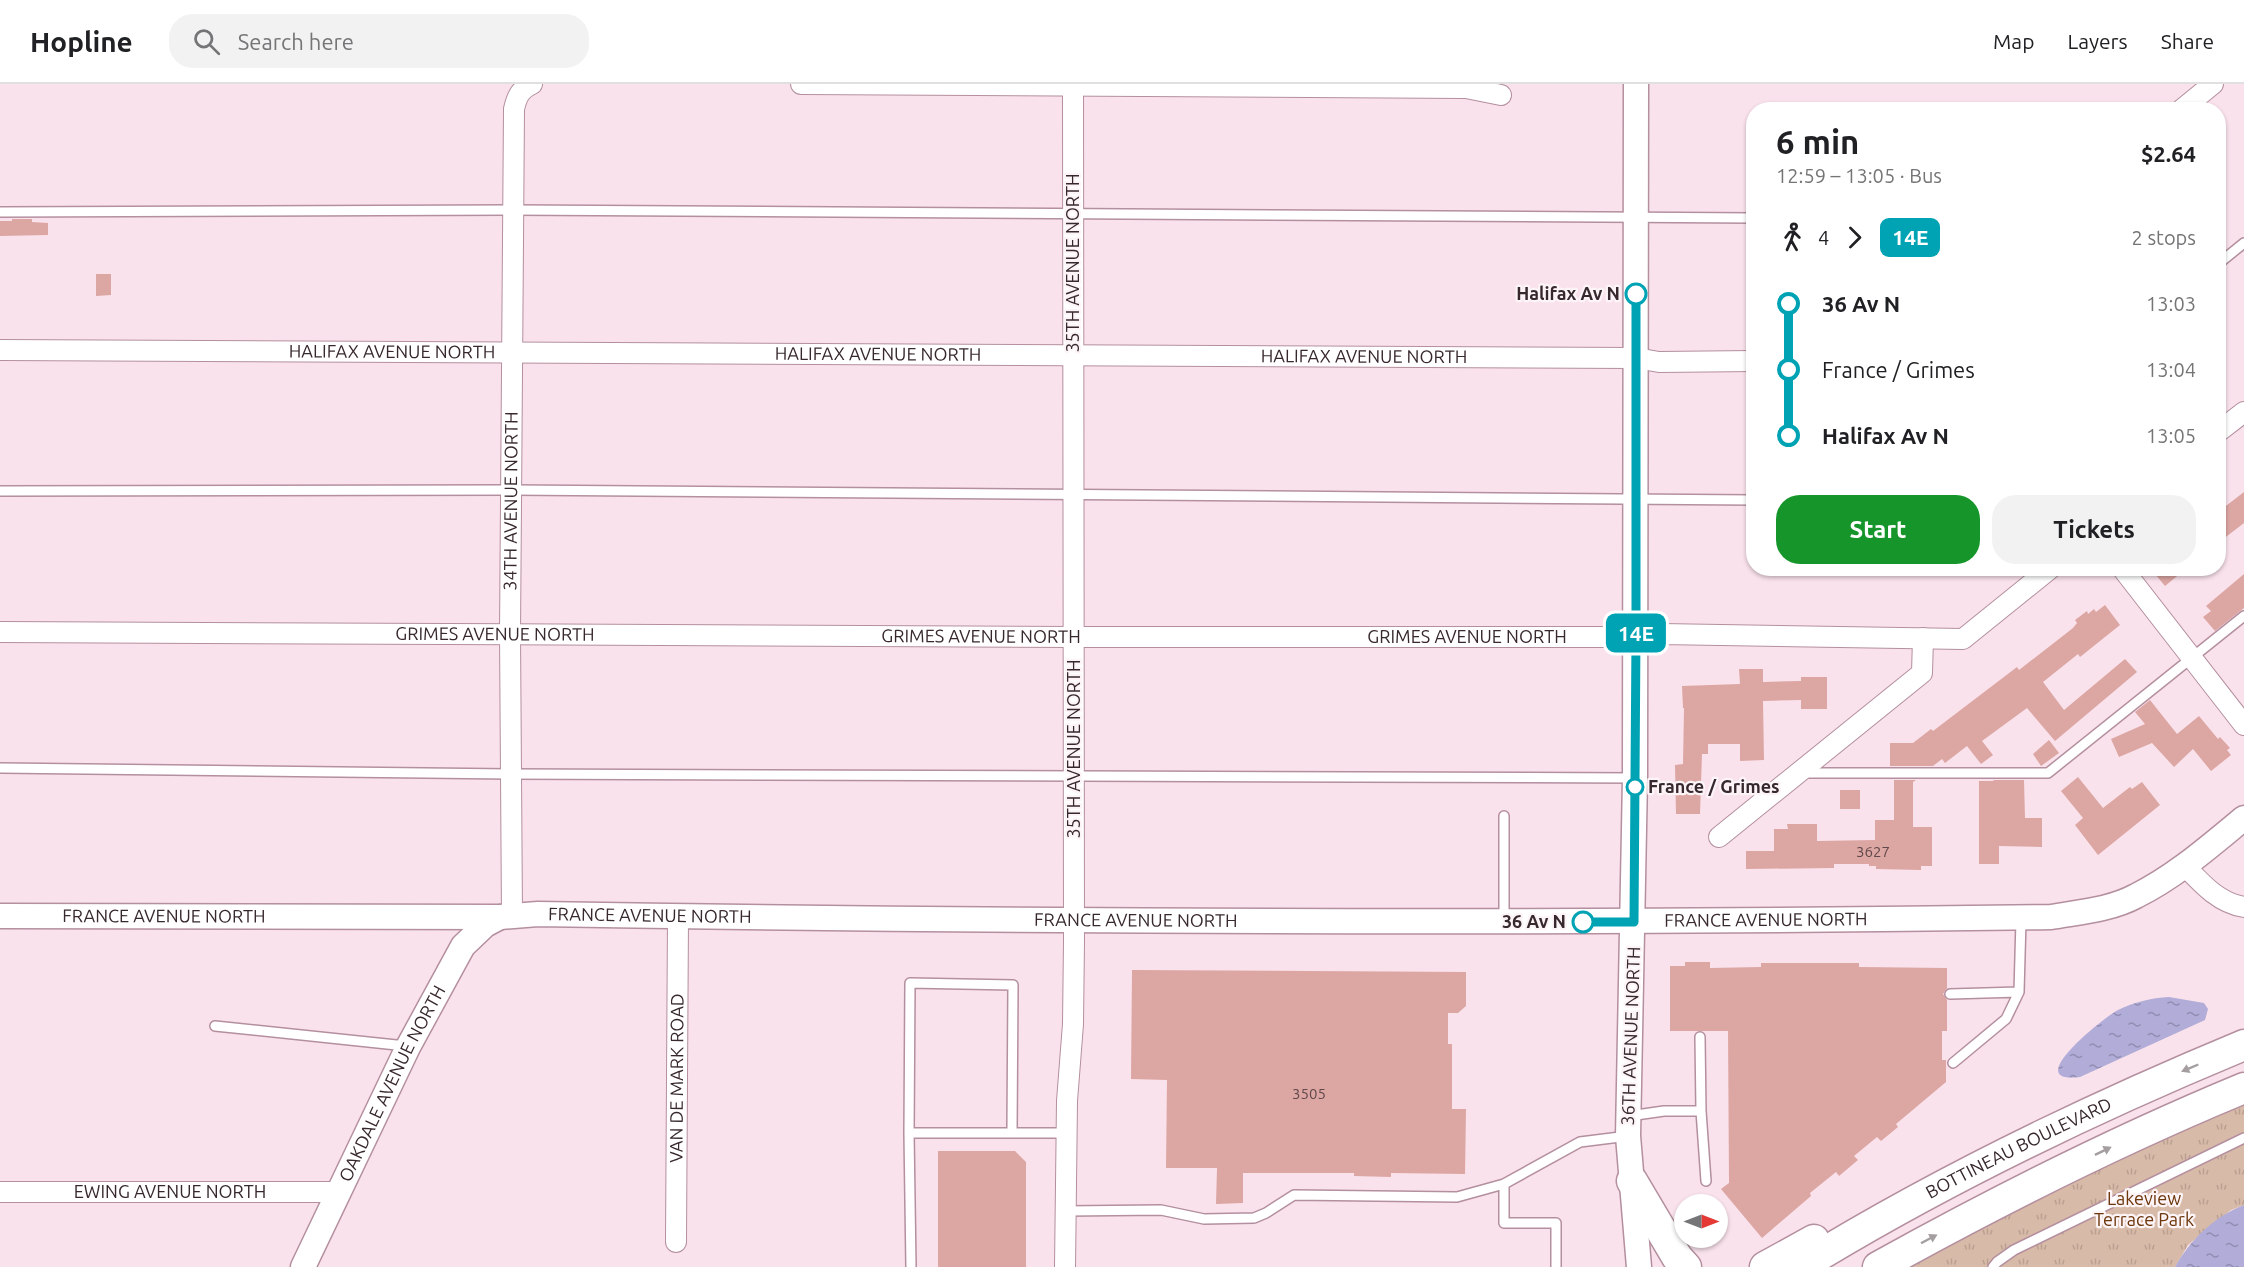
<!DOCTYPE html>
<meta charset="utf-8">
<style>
:root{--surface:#fff;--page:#f2f2f2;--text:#202124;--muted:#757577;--line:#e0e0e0;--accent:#16962a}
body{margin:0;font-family:Ubuntu,sans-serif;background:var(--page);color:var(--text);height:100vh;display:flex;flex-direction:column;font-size:22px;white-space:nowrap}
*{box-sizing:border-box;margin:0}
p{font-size:20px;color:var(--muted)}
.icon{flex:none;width:33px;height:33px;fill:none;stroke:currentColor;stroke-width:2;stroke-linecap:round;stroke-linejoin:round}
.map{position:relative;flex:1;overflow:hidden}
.side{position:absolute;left:1746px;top:18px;width:480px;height:474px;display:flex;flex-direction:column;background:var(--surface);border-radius:24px;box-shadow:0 2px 4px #0004}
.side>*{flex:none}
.badge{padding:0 12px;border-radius:9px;font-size:21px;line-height:39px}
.needle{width:39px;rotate:90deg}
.tools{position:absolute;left:1674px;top:1110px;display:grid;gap:12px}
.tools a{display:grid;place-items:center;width:54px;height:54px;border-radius:50%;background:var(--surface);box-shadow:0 2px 4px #0004;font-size:30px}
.map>.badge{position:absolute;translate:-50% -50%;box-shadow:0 0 0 3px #fff}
.legs{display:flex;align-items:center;gap:9px;height:66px;padding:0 30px;font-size:20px}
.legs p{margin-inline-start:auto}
.summary{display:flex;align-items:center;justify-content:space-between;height:102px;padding:0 30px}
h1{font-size:33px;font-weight:600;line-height:45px}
.cta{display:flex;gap:12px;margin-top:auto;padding:12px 30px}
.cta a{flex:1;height:69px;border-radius:24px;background:var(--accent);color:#fff;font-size:24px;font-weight:600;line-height:69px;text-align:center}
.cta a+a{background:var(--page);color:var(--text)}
ul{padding:0 30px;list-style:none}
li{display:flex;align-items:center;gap:21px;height:66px;font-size:22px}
li i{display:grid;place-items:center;width:9px;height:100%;margin:0 8px;background:currentColor}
li i::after{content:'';width:15px;height:15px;margin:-8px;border:4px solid;border-radius:50%;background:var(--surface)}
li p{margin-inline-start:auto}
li:first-child i{background:linear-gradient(#0000 50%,currentColor 0)}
li:last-child i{background:linear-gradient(currentColor 50%,#0000 0)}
header{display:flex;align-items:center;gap:36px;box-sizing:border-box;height:84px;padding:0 30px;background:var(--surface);border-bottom:2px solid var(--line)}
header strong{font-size:28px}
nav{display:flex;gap:33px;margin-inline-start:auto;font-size:21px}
.search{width:420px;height:54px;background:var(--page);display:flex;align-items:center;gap:15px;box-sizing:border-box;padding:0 21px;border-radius:24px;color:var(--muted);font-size:22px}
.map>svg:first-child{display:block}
.grass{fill:url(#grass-tufts)}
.water{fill:url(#water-ripples)}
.building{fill:#dca6a3}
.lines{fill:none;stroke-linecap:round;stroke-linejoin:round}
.service-casing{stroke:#b48f9f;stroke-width:12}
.minor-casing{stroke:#b48f9f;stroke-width:22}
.tertiary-casing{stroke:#b48f9f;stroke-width:27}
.primary-casing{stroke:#b48f9f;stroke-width:33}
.service{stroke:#fff;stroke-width:9}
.minor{stroke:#fff;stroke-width:20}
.tertiary{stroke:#fff;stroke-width:24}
.primary{stroke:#fff;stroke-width:30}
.oneway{fill:#a59ea1}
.line-1-casing{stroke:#fff;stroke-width:14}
.line-1{stroke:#00a3b4;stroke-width:9}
.stop-1-dot{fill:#fff;stroke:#00a3b4;stroke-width:3}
.labels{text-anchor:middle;stroke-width:4.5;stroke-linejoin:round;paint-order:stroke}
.number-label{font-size:15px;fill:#60484b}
.street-label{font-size:18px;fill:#37282e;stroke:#fcf4f7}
.stop-label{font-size:18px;font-weight:bold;fill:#37282e;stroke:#fcf4f7;text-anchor:end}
.park-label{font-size:18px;fill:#6d360b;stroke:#fcf4f7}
</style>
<header>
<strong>Hopline</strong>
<div class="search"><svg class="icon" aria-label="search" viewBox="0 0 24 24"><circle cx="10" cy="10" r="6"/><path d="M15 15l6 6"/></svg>Search here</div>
<nav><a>Map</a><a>Layers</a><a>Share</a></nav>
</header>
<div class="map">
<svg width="2244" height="1183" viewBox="0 0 2244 1183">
<defs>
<pattern id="grass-tufts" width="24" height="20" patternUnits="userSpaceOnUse" patternTransform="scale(1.5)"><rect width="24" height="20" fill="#d8baa8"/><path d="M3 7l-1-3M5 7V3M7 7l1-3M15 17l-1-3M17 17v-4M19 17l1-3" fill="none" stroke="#baa091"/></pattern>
<pattern id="water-ripples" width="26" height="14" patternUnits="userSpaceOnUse" patternTransform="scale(1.5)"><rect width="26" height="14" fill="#b1acd8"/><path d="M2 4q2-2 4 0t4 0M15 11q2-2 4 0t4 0" fill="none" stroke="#918cb0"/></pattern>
</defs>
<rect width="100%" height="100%" fill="#fae2ec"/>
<path class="grass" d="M2244 1019V1121L2231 1126 2188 1161 2175 1183H1908C2015 1119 2129 1066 2244 1019Z"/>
<path class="water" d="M2169 913 2204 919 2208 925 2205 936 2080 993C2019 1001 2103 934 2118 926 2134 918 2151 914 2169 913Z
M2244 1121V1183H2175C2190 1156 2215 1132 2244 1121Z"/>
<path class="building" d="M12 135H32V138L48 139V151L0 152V137H12Z
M96 190H111V211L96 212Z
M2244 408V439L2218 459V428Z
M2150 484H2187L2165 502Z
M2244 490V524L2215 547 2203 533 2211 527 2206 522Z
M2105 521 2120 541 2080 573 2078 570 2043 598 2064 626 2125 575 2137 588 2055 657 2027 624 1982 657 1993 671 1981 680 1967 662 1945 679 1942 675 1933 682H1890V659H1913L1931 645 1933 647 2017 583 2019 586 2073 544 2077 539 2075 536 2087 527 2088 530 2094 525 2096 528Z
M1739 585H1763V598L1801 597V593H1827V625H1801V616L1763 617 1764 676 1740 677V660H1708V670H1702L1700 730H1676L1675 681 1683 680 1684 624H1683L1682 602 1740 600Z
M2150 616 2177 650 2199 632 2218 655 2220 653 2230 664 2227 666 2231 671 2211 687 2193 665 2174 683 2152 659 2119 673 2111 655 2145 640 2135 628Z
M2049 656 2059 669 2041 682 2033 670Z
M2078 693 2103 724 2130 703 2132 705 2142 698 2160 721 2098 771 2075 741 2083 734 2061 707Z
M1894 696H1916L1913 698V743H1932V782H1921V786L1876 785V782H1869V780H1834V784L1746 785V767H1774V745H1788L1787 740H1817V757L1875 756V736H1894Z
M1993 696H2024L2025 734H2042V763L1999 762V780H1979V697H1994Z
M1840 706H1860V725H1840Z
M1685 878H1710V884L1761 883V879H1859V883L1947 884V904L1943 910 1947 916V947H1942V976H1946V998L1896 1040 1898 1043 1881 1057 1877 1053 1854 1072 1858 1076 1839 1092 1836 1088 1810 1109 1811 1112 1762 1154 1721 1105 1729 1099 1728 947H1670V882H1685Z
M1132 886 1466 888V922L1458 929H1448V960H1452V1025H1466L1465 1090 1391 1089V1093L1354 1092V1089H1243V1119L1216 1120 1217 1084H1166L1167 996 1131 995Z
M938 1067H1015L1026 1078V1183H938Z"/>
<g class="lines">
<g class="service-casing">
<path id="service" d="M0 128 513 126 1754 134
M2218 180 2244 159
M0 407 512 406 1754 416
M0 684 510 690 1635 694
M1804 689H2048L2244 532
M1504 837V732
M1950 910 2019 908 2021 836
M215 942 406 962
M1700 953 1701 1027 1706 1097
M1953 979 2006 935 2019 908
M1629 1032 1664 1027H1701
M909 1049 910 899 1013 901 1012 1048
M1504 1100V1139H1556V1183
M1066 1127 1161 1126 1204 1135 1254 1134 1266 1129 1294 1111 1457 1113 1504 1100 1580 1058 1628 1052
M911 1183 909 1049H1066
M1993 1183 1997 1178 2014 1166 2244 1054"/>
</g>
<g class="minor-casing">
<g id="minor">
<path d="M801 0 1466 4 1501 11"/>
<path d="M2181 26 2213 0"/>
<path id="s1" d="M0 266 1636 274 1659 278 1754 277"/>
<path d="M2218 348 2244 328"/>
<path d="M2122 484 2244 641"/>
<path id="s2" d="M0 548 1074 553H1612L1661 550 1963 555 2051 484"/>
<path d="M1719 753 1922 589 1923 554"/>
<path d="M2185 782C2202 800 2219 819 2244 823"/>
<path id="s3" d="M512 831 510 550 514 25C517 12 520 6 532 0"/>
<path id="s4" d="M0 1108H340"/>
<path id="s5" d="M676 1158 678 833"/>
<path d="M1065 1183 1067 1017 1073 940 1074 858 1073 2"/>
</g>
</g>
<g class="tertiary-casing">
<g id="tertiary">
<path d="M1636 0 1635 694 1628 1052 1639 1183"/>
<path id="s6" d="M0 832 500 833 538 830C1042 838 1547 840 2051 833 2079 828 2110 826 2136 812 2176 792 2210 762 2244 734"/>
<path id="s7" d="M303 1183 408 963 463 862 485 841 500 833"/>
</g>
</g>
<g class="primary-casing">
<g id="primary">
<path d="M1632 1097 1677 1173 1686 1183"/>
<path d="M1765 1183 1814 1156"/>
<path id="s8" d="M1800 1183C1940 1097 2092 1024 2244 961"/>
<path d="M1878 1183C1997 1117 2118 1056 2244 1004"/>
</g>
</g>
<use href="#service" class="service"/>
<use href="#minor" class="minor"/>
<use href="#tertiary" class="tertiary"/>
<use href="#primary" class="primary"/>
</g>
<defs><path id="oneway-solid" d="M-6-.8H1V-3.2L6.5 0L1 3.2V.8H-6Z" transform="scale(1.5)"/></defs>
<g class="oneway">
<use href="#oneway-solid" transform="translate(2190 984) rotate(157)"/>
<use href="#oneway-solid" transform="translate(2103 1067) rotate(-26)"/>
<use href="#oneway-solid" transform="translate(1929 1155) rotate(-28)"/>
</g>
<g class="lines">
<g class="line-1-casing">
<path id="line-1" d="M1583 838H1634L1636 552V210"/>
</g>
<use href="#line-1" class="line-1"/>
</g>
<g class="stop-1-dot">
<circle cx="1636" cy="210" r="10"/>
<circle cx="1635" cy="703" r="8"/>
<circle cx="1583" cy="838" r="10"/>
</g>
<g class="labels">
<g class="number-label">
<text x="1873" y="773">3627</text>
<text x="1309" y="1015">3505</text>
</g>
<g class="street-label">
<text transform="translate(1073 179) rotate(-90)" y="6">35TH AVENUE NORTH</text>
<text dy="6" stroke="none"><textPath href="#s1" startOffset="392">HALIFAX AVENUE NORTH</textPath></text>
<text dy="6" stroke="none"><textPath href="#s1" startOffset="878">HALIFAX AVENUE NORTH</textPath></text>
<text dy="6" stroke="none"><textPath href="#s1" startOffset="1364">HALIFAX AVENUE NORTH</textPath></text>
<text dy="6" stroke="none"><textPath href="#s3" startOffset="414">34TH AVENUE NORTH</textPath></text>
<text dy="6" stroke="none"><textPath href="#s2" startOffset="495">GRIMES AVENUE NORTH</textPath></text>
<text dy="6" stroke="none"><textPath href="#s2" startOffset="981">GRIMES AVENUE NORTH</textPath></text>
<text dy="6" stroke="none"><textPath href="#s2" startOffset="1467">GRIMES AVENUE NORTH</textPath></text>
<text transform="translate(1074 665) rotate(-90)" y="6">35TH AVENUE NORTH</text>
<text dy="6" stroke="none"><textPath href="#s6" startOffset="164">FRANCE AVENUE NORTH</textPath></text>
<text dy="6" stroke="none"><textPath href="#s6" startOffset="650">FRANCE AVENUE NORTH</textPath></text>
<text dy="6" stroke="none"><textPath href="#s6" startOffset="1136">FRANCE AVENUE NORTH</textPath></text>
<text dy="6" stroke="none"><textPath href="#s6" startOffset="1766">FRANCE AVENUE NORTH</textPath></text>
<text transform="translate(1631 952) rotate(-88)" y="6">36TH AVENUE NORTH</text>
<text dy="6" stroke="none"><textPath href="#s5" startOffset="164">VAN DE MARK ROAD</textPath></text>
<text dy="6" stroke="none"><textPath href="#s7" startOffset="204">OAKDALE AVENUE NORTH</textPath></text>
<text dy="6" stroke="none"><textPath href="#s8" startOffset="249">BOTTINEAU BOULEVARD</textPath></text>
<text dy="6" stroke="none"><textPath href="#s4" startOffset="170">EWING AVENUE NORTH</textPath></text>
</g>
<g class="stop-label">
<text x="1620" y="216">Halifax Av N</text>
<text x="1648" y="709" text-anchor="start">France / Grimes</text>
<text x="1566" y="844">36 Av N</text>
</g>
<g class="park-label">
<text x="2144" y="1121">Lakeview<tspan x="2144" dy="21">Terrace Park</tspan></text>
</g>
</g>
</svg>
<div class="tools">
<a><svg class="needle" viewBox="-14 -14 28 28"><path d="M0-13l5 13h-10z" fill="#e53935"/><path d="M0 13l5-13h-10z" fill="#757577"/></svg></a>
</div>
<b class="badge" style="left:1636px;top:549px;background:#00a3b4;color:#fff">14E</b>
<section class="side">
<div class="summary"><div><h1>6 min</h1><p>12:59 – 13:05 · Bus</p></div><b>$2.64</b></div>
<div class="legs"><svg class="icon" aria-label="walk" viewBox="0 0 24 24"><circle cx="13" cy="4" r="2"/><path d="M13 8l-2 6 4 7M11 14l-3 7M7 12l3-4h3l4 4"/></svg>4<svg class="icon" aria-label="forward" viewBox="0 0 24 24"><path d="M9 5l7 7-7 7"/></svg><b class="badge" style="background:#00a3b4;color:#fff">14E</b><p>2 stops</p></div>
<ul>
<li><i style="color:#00a3b4"></i><b>36 Av N</b><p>13:03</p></li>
<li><i style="color:#00a3b4"></i><span>France / Grimes</span><p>13:04</p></li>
<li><i style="color:#00a3b4"></i><b>Halifax Av N</b><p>13:05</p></li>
</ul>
<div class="cta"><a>Start</a><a>Tickets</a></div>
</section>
</div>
